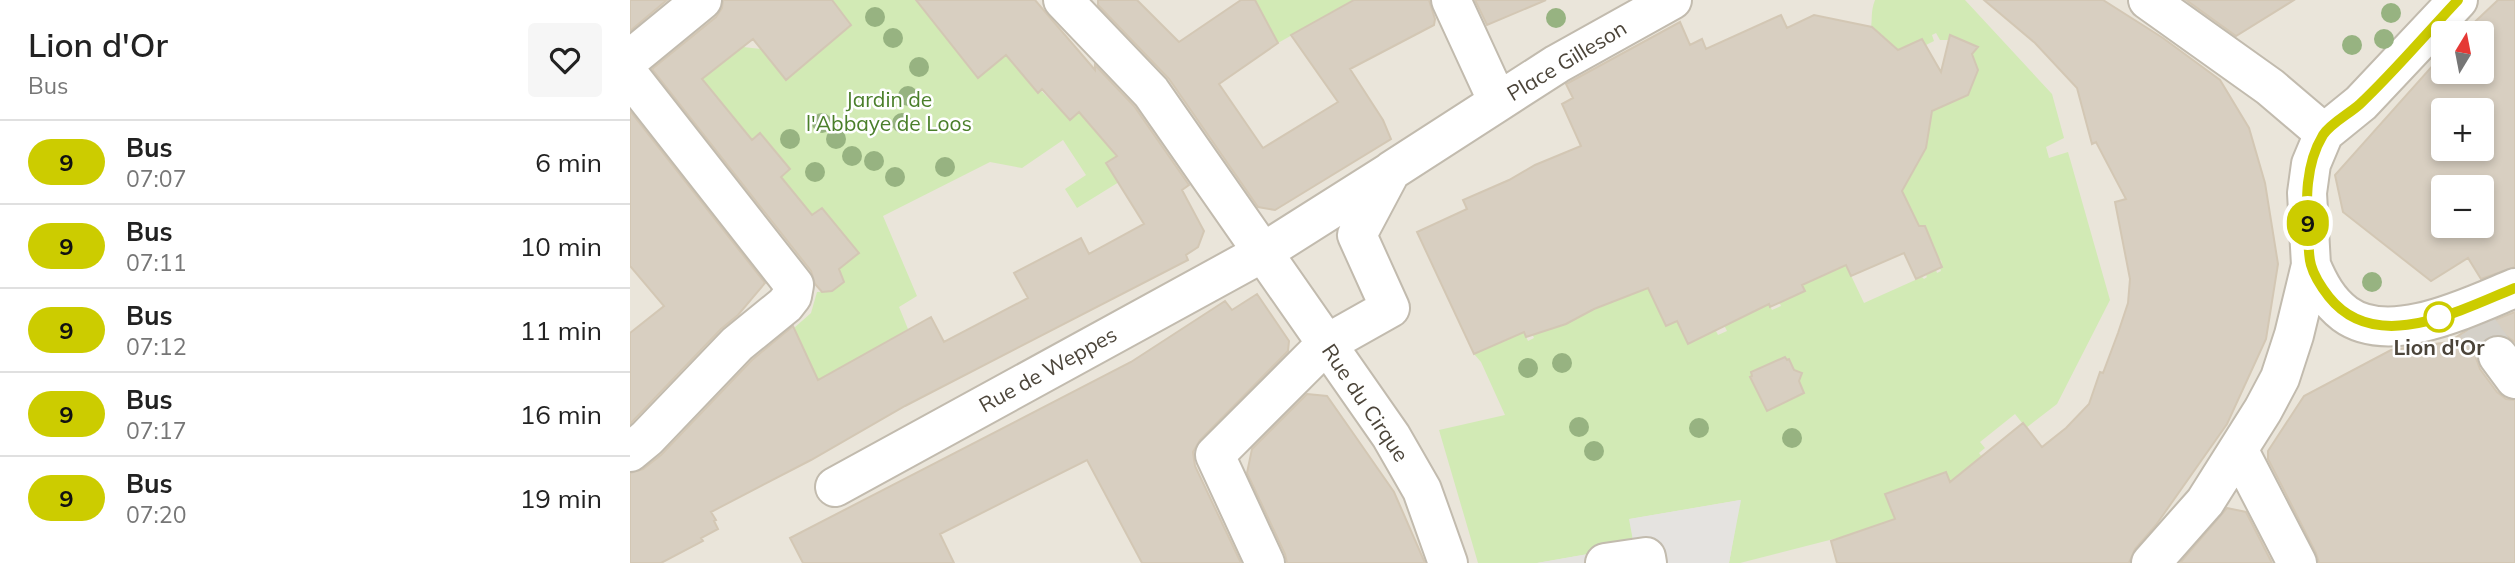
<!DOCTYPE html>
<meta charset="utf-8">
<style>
:root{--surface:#fff;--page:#f6f6f6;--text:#222;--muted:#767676;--line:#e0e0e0}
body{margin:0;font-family:Mulish,sans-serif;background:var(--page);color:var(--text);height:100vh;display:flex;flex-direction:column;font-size:26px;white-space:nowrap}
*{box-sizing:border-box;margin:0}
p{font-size:23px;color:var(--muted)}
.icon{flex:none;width:38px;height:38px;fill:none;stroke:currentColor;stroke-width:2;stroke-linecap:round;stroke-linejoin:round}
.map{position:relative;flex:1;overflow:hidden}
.side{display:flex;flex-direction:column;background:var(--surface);width:630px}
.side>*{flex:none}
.badge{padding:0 14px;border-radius:23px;font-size:24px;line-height:46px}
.needle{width:46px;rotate:10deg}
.fabs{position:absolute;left:1801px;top:21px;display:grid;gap:14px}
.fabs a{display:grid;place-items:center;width:63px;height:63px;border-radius:7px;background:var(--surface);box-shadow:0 4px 10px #0003;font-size:35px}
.map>.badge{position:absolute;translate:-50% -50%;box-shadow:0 0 0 4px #fff}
.round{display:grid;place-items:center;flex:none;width:74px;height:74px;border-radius:7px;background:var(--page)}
.head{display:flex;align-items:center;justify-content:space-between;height:119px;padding:0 28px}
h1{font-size:33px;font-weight:600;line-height:52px}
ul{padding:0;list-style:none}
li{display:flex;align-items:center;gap:21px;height:84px;padding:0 28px;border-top:2px solid var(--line)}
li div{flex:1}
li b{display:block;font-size:26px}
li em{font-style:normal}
li .badge{min-width:77px;font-weight:700;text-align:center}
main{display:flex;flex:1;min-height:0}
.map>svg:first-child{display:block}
.residential{fill:#eae5da;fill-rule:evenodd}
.green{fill:#d2eab5}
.parking{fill:#e5e3e0}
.building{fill:#d8cfc1;stroke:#d3c7b4;stroke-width:2;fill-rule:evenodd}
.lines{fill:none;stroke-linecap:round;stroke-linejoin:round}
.minor-tunnel{stroke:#d4d0c8;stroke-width:38;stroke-dasharray:38 19;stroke-linecap:butt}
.minor-casing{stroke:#c2bbae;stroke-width:42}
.minor{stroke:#fff;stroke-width:38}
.tree{fill:#97b381}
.line-casing{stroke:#fff;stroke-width:16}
.line{stroke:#cc0;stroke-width:10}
.stop-dot{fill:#fff;stroke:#cc0;stroke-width:3.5}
.labels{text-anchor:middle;stroke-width:5;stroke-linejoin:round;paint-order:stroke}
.street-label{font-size:21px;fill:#4b4439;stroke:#fff}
.park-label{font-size:21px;fill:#4a7f2a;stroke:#fff}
.stop-label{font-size:21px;font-weight:bold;fill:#4b4439;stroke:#fff}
</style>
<main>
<section class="side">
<div class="head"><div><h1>Lion d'Or</h1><p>Bus</p></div><a class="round"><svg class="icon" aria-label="heart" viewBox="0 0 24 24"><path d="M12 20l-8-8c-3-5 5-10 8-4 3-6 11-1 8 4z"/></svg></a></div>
<ul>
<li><span class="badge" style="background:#cc0;color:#111">9</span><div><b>Bus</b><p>07:07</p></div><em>6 min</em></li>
<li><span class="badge" style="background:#cc0;color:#111">9</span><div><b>Bus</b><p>07:11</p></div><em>10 min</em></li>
<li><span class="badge" style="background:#cc0;color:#111">9</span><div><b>Bus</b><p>07:12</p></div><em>11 min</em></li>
<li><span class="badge" style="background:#cc0;color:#111">9</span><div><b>Bus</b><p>07:17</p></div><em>16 min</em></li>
<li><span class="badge" style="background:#cc0;color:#111">9</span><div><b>Bus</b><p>07:20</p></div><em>19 min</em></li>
</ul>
</section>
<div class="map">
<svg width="1885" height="563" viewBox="0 0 1885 563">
<rect width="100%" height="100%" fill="#f6f3ec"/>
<path class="residential" d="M0 0H1885V563H0ZM1813 33H1852V72H1813ZM1813 110H1852V149H1813ZM1813 187H1852V226H1813Z"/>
<path class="green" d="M202 0H286L348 78 376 55 440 120 449 112 480 148 486 157 489 182 447 208 435 189 456 175 433 140 392 168 360 162 253 216 287 296 269 307 278 329 189 384 164 328 181 313 187 292 202 291 213 281 209 269 228 253 192 208 182 215 151 177 160 169 130 133 121 140 67 83 113 47 131 49 156 79 217 20Z
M625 0H724L648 43Z
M1245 0H1335L1422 94 1434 138 1416 147 1419 158 1438 152 1480 300 1427 404 1396 428 1385 414 1350 442 1355 448 1349 453 1352 457 1324 489 1315 472 1270 531 1223 534 1110 563H1099L1110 500 1000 519 1004 546 907 563H848L809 430 875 415 851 362 844 354 894 332 898 341 904 338 900 329 920 320 924 328 956 313 952 305 982 302 1024 271C1017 300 1023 297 1044 314L1033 319 1035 325 1047 321 1058 344 1066 340 1080 319 1088 335 1097 331 1094 325 1139 304 1142 310 1151 306 1144 290 1174 291 1172 285 1216 265 1234 303 1292 277 1294 279 1297 277 1296 275 1306 270 1307 273 1311 271 1310 268 1312 264 1311 260 1309 261 1294 231 1297 230 1295 226H1289L1278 203 1264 209 1274 188 1269 184 1296 148 1299 129 1291 128 1288 121 1303 110 1320 35 1319 40H1310L1306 33 1302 35 1304 41 1296 45 1292 39 1287 41 1290 48 1283 51 1280 45 1274 47 1269 57 1251 41 1254 37 1251 34 1247 38 1240 34C1243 22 1240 12 1245 0Z"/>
<path class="parking" d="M1111 500 1099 563H907L1004 546 999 519Z"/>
<path class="building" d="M0 0H37L0 31Z
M93 0H202L221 25 156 80 123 39 72 79 122 140 130 133 160 169 151 177 182 215 192 208 229 253 209 269 214 282 202 291 192 292 185 284 181 271 22 69 86 17 92 8Z
M286 0H405L465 70V65L504 106 559 185 552 190 574 231 568 247 556 255 558 260 275 406 181 460 81 512 86 520 84 521 88 529 71 538 73 541 31 563H0V473L13 469 31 455 122 360 163 326 188 380 301 317 314 342 398 298 384 273 451 238 459 254 514 224 476 163 487 156 449 112 440 120 412 89 408 93 376 55 348 78Z
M468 0H507L549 42 611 0H625L648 43 589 84 633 148 708 102 661 35 724 0H799L805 19 804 25 720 69 753 120 761 139 645 210 628 207 539 79 468 5Z
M845 0H916L857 25Z
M1354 0H1473L1533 38 1590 80 1619 128 1635 183 1648 264 1636 339 1597 424 1526 525 1505 549 1499 563H1207L1201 541 1265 519 1255 494 1316 472 1320 482 1393 423 1412 447 1436 428 1459 404 1470 372 1473 373 1488 333 1498 303 1500 279 1485 202 1496 199 1466 142 1462 144 1447 88 1405 43Z
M1556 0H1664L1606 36Z
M1868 0H1885V267L1851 279 1838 258 1801 281 1713 212 1705 175 1813 54V72H1852V33H1833ZM1813 110H1852V149H1813ZM1813 187H1852V226H1813Z
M1151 15 1157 28 1184 15 1242 27 1268 50 1292 39 1311 72 1320 35 1348 47 1342 54 1348 70 1338 95 1302 111 1296 148 1272 191 1289 226H1295L1312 267 1286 279 1274 253 1221 276 1216 265 1172 285 1175 291 1140 307 1139 304 1058 344 1047 321 1036 326 1018 288 964 309 936 324 896 337 894 332 844 354 787 232 837 209 833 200 879 180 905 165 951 146 932 104 943 98 936 84 938 83 1050 22 1060 45 1072 39 1076 49Z
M0 111 135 283 108 315 91 329 0 424V333L34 306 0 266Z
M627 294 659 341 658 351 570 440 563 452 565 466 611 563H512L457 460 310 534 324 563H173L160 538 501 362 595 301 602 310Z
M1885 312V342L1876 336 1866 334 1856 338 1848 347 1846 358 1850 369 1867 392 1876 399 1885 400V563H1689L1686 553 1638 459V451L1674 396 1761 350 1819 342 1834 332Z
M1155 357 1157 360 1159 359 1164 370 1172 373 1169 381 1174 393 1137 411 1120 377 1122 376 1121 372Z
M677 394 697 396 723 433 764 492 795 563H657L655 554 617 473 622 449Z
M1597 508 1616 512 1642 563H1550Z"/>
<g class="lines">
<path class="minor-tunnel" d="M1846 325 1868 356"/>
<g class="minor-casing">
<path id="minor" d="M433 0 521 92 761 436 792 490 818 563
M1518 0 1640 87 1694 133
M0 59 72 0
M0 76 164 285 162 296 155 305 107 344 17 438 0 452
M868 102 927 64 1042 0
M1681 265C1689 284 1698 301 1715 314 1760 347 1841 306 1885 288
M1868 356 1885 379
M1609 451 1667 563
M205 487 632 253 760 172
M635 563 585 455 696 344 760 308 727 235 761 171 868 102 821 0
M975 563 1016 557 1017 563
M1521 563 1575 502 1633 410 1650 378 1664 335 1681 265 1677 193 1681 164 1694 133 1731 103 1828 0"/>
</g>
<use href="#minor" class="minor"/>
</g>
<g class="tree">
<circle cx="1761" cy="13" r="10"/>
<circle cx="245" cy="17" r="10"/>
<circle cx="926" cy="18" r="10"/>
<circle cx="263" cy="38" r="10"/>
<circle cx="1754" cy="39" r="10"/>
<circle cx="1722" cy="45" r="10"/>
<circle cx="289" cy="67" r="10"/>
<circle cx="278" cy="96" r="10"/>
<circle cx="192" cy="123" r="10"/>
<circle cx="272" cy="123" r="10"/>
<circle cx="160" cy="139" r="10"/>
<circle cx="206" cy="139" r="10"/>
<circle cx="222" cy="156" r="10"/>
<circle cx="244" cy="161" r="10"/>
<circle cx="315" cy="167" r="10"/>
<circle cx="185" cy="172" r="10"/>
<circle cx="265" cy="177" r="10"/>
<circle cx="1742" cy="282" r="10"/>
<circle cx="932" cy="363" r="10"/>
<circle cx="898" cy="368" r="10"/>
<circle cx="949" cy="427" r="10"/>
<circle cx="1069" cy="428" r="10"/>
<circle cx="1162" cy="438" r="10"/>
<circle cx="964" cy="451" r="10"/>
</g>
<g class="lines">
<g class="line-casing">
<path id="line" d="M1828 0C1795 35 1764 72 1730 104 1719 114 1701 123 1693 135 1675 165 1676 200 1678 233 1679 243 1678 255 1681 265 1684 276 1692 288 1699 297 1746 356 1830 310 1885 288"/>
</g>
<use href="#line" class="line"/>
</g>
<circle class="stop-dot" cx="1809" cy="317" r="14"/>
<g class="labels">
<g class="street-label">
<text transform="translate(937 61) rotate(-31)" y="7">Place Gilleson</text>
<text transform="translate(418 370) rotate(-29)" y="7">Rue de Weppes</text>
<text transform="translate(735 403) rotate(56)" y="7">Rue du Cirque</text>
</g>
<g class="park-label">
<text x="259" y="107">Jardin de<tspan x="259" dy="24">l'Abbaye de Loos</tspan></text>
</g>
<g class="stop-label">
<text x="1809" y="355">Lion d'Or</text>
</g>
</g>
</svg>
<div class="fabs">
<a><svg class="needle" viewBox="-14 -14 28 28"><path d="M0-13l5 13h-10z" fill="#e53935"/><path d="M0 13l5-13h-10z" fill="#767676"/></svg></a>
<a>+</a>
<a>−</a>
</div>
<b class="badge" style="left:1678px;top:223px;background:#cc0;color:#111">9</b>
</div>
</main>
